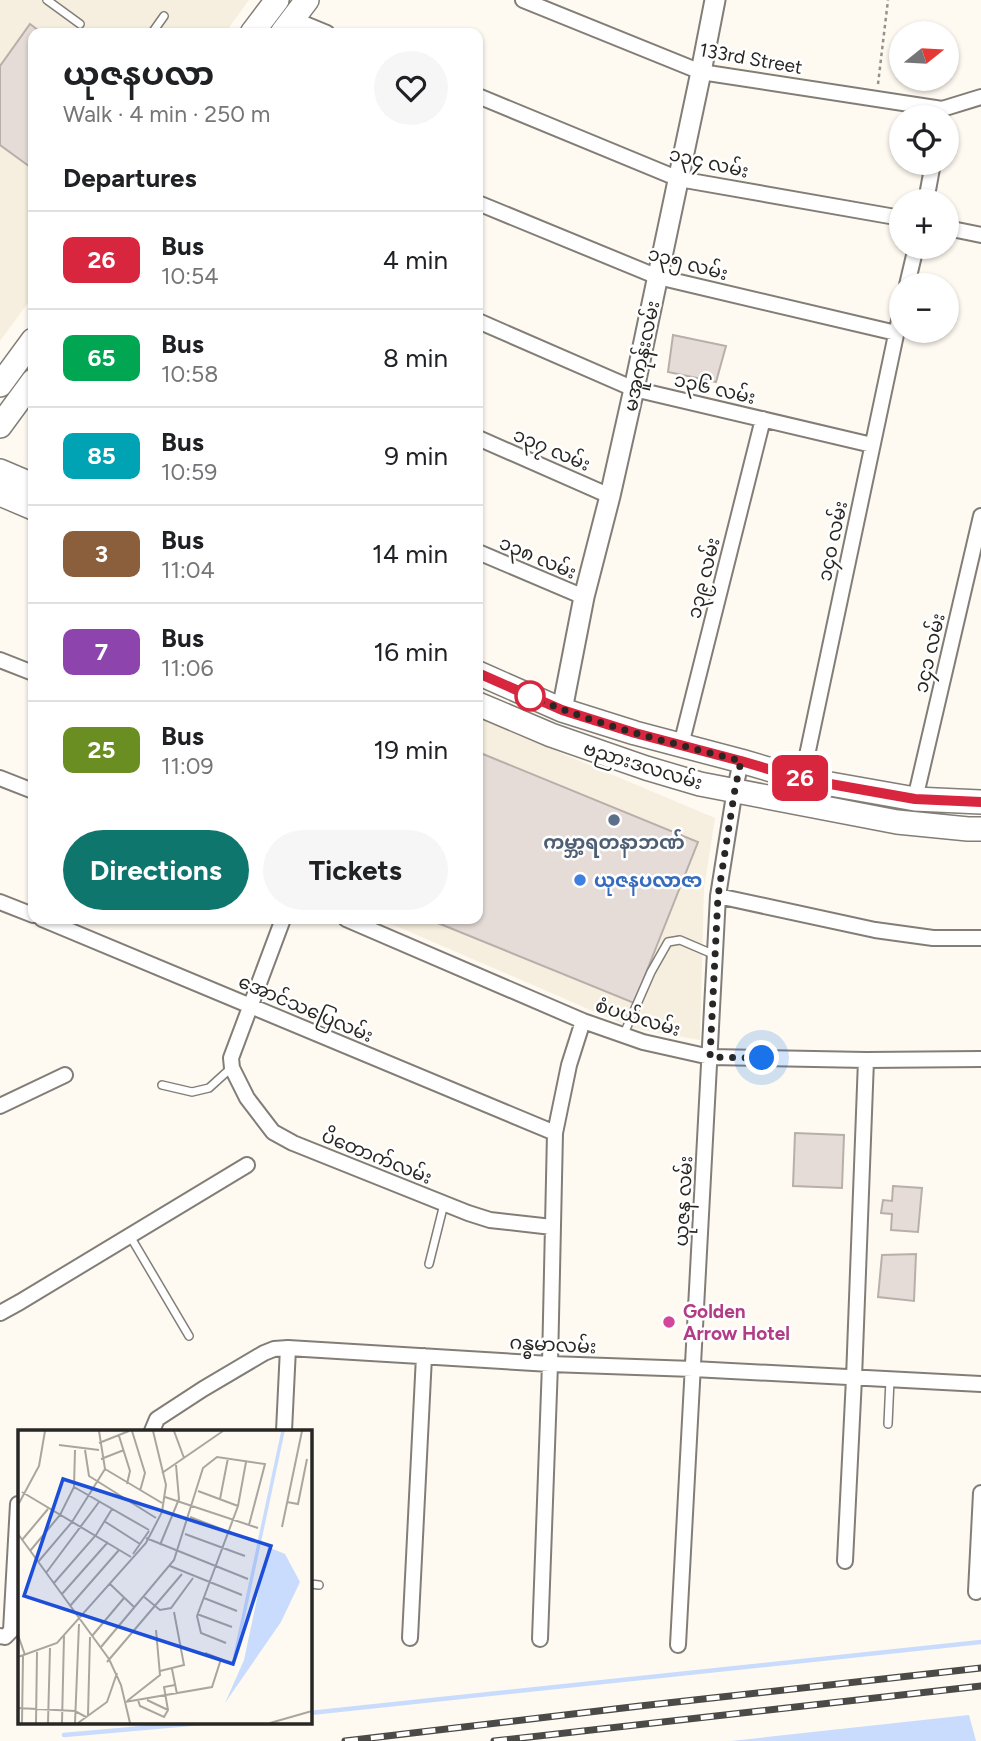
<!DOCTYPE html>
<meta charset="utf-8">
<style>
:root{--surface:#fff;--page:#f6f6f6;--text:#202124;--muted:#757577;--line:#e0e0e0;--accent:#0f766e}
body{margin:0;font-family:Figtree,"Noto Sans Myanmar",sans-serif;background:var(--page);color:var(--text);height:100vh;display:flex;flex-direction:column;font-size:26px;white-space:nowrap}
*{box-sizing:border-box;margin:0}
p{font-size:23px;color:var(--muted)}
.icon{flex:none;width:38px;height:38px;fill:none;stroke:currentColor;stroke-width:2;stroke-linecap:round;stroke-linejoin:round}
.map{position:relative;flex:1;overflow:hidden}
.panel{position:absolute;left:28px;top:28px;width:455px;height:896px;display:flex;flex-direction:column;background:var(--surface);border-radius:14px;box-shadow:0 2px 5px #0004}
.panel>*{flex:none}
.badge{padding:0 14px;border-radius:10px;font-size:24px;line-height:46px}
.needle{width:46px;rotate:72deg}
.tools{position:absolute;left:889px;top:21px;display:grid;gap:14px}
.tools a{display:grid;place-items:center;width:70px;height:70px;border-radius:50%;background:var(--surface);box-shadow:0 2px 5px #0004;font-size:35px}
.you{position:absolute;width:35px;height:35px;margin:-18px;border:5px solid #fff;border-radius:50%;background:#1a73e8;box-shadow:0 0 0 10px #1a73e833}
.map>.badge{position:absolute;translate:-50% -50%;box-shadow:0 0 0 4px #fff}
h2{padding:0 35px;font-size:26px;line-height:63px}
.round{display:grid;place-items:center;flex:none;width:74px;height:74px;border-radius:37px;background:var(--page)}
.headline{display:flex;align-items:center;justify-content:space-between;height:119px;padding:0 35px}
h1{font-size:33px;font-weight:700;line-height:52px}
.action{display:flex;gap:14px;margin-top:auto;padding:14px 35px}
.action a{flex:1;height:80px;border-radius:42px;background:var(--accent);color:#fff;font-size:28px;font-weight:700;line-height:80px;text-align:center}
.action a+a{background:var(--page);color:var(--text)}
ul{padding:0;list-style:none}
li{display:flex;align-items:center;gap:21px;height:98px;padding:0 35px;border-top:2px solid var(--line)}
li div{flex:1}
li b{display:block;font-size:26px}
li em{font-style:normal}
li .badge{min-width:77px;font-weight:700;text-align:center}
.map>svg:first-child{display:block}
.built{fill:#f6efdf}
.water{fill:#c9dcfe}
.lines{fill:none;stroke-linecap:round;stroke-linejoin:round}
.stream{stroke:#c9dcfe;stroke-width:4.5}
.building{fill:#e5dbd7;stroke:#b8afaa;stroke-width:2}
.lane-casing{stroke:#827e77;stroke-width:10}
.street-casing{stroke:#827e77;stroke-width:18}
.secondary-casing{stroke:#827e77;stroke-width:23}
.primary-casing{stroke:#827e77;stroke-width:26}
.path{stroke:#95928c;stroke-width:2.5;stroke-dasharray:3.5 3.5;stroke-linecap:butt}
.lane{stroke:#fff;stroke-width:7}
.street{stroke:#fff;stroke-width:14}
.secondary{stroke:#fff;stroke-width:19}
.primary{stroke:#fff;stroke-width:23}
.rail-casing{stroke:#4b4a46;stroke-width:7}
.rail{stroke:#fff;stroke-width:4.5;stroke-dasharray:13;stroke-linecap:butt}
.line-casing{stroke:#fff;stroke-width:16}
.line{stroke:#d7263d;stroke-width:10}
.walk{stroke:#282724;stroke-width:7;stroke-dasharray:0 12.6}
.stop-dot{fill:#fff;stroke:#d7263d;stroke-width:3.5}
.service-dot{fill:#5c6f8a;stroke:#fff;stroke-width:2.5}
.shop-dot{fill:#3f7fe0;stroke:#fff;stroke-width:2.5}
.hotel-dot{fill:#d1479c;stroke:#fff;stroke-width:2.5}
.labels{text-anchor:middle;stroke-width:5;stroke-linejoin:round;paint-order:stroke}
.street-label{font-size:19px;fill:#282724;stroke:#fff}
.service-label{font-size:19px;font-weight:bold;fill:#4e5e75;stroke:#fff}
.shop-label{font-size:19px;font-weight:bold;fill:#366cbe;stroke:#fff;text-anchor:start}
.hotel-label{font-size:19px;font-weight:bold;fill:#b23c85;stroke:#fff;text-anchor:start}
.inset-river{fill:none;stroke:#c9dcfe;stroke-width:3.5}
.inset-road{fill:none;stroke:#a8a69f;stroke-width:2}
.view{fill:#1d4ed8;fill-opacity:0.15;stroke:#1d4ed8;stroke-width:3.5}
.inset-edge{fill:none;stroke:#282724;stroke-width:3.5}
</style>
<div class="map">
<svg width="981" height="1741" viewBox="0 0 981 1741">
<rect width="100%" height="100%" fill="#fefaf1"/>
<path class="built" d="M0 0H249L225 33H33V296L0 341Z
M478 718 715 818 704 889 700 1040 632 1028 380 919H478Z"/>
<path class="water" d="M969 1715 976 1741H731Z"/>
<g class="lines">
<path class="stream" d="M310 1713 981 1642
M64 1735 211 1722"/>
</g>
<path class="building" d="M30 24 42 33H33V169L0 145V66Z
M673 335 726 346 716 382 668 372Z
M478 752 698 842 634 1003 428 919H478Z
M795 1133 844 1135 842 1188 793 1186Z
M893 1186 922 1188 918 1232 891 1230 892 1214 881 1213 883 1200 892 1201Z
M916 1254 914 1301 878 1297 882 1255Z"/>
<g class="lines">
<g class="lane-casing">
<path id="lane" d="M47 0 80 24
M152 33 164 16
M623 1036 651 972 668 942 680 940 715 955
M162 1085 192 1092 209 1088 231 1068
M130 1236 189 1336
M429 1264 444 1204
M888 1424 890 1380
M310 1584 319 1585"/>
</g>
<g class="street-casing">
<path id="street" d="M523 0 701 72 942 109 981 97
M293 19 327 33
M478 96 679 179 901 218
M926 201 933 163
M478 203 658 277 896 333
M947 228 981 235
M907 285 916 247
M478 321 634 389 872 445
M478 438 610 496
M478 552 584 597
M0 660 33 673
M681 745 763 419
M0 778 33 791
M802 779 901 311
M915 799 981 516
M718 896 875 930 933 938H981
M0 902 33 915
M42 919 555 1133
M283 919 231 1058 232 1068 247 1098 273 1132 293 1143 468 1213 490 1220 552 1227
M346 919 583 1021 643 1042 710 1057 866 1060 981 1059
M0 1106 65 1075
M0 1313 20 1302 247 1165
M152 1431 157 1419 203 1389 264 1353 274 1349 288 1348 550 1364 693 1369 981 1384
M284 1431 288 1348
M845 1561 854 1378 866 1060
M976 1592 981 1493
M0 1636 5 1637 11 1631 18 1504
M410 1638 424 1356
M540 1639 550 1364 555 1133 569 1065 583 1021
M678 1645 718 896 735 789 741 761"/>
</g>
<g class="secondary-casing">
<path id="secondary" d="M562 710 584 597 610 496 634 389 701 72 715 0"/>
</g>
<g class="primary-casing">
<path id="primary" d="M252 33 277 0
M282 33 307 0
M0 385 33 340
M0 426 33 381
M0 471 33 485
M0 494 33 508
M478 673 562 710 635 733 741 761 802 779 915 799 981 802
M478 704 551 735 646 768 700 784 897 822 968 829H981"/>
</g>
<path class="path" d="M878 84 888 0"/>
<use href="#lane" class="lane"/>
<use href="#street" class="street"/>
<use href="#secondary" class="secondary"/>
<use href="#primary" class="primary"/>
<g class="rail-casing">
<path id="rail" d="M345 1741 640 1706 981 1668
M494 1741 981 1686"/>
</g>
<use href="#rail" class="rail"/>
</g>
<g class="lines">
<g class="line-casing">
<path id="line" d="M478 673 562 710 635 733 741 761 802 779 915 799 981 802"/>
</g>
<use href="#line" class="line"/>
<path class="walk" d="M530 696C597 726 670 742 741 761L735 789 718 896 710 1057 762 1058"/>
</g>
<circle class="stop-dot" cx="530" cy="696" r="14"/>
<circle class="service-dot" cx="614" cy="820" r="7"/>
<circle class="shop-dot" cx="580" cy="880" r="7"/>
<circle class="hotel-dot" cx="669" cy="1322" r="7"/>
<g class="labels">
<g class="street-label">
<text transform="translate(751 58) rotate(10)" y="7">133rd Street</text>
<text transform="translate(709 162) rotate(13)" y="7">၁၃၄ လမ်း</text>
<text transform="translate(688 263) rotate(15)" y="7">၁၃၅ လမ်း</text>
<text transform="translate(641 356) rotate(-78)" y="7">မအူကုန်းလမ်း</text>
<text transform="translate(715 388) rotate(13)" y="7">၁၃၆ လမ်း</text>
<text transform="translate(552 449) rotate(23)" y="7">၁၃၇ လမ်း</text>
<text transform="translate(832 541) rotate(-78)" y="7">၁၄၀ လမ်း</text>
<text transform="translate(538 557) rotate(23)" y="7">၁၃၈ လမ်း</text>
<text transform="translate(703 578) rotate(-76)" y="7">၁၃၉ လမ်း</text>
<text transform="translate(929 653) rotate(-77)" y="7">၁၄၁ လမ်း</text>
<text transform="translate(643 765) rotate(17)" y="7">ဗညားဒလလမ်း</text>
<text transform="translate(306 1008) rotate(23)" y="7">အောင်သပြေလမ်း</text>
<text transform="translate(638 1017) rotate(17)" y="7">စံပယ်လမ်း</text>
<text transform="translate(377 1156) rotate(22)" y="7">ပိတောက်လမ်း</text>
<text transform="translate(683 1201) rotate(-87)" y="7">ယုဇန လမ်း</text>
<text transform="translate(553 1344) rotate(3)" y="7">ဂန္ဓမာလမ်း</text>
</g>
<g class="service-label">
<text x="614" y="849">ကမ္ဘာ့ရတနာဘဏ်</text>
</g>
<g class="shop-label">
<text x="594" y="887">ယုဇနပလာဇာ</text>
</g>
<g class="hotel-label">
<text x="683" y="1318">Golden<tspan x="683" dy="22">Arrow Hotel</tspan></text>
</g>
</g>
<g transform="translate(18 1430)">
<rect width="294" height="294" fill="#fefaf1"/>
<path d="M250 117 267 124 282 152 263 192 207 273 226 230Z" fill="#c9dcfe"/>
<path class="inset-river" d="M217 226 265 1"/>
<path class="inset-road" d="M81 1 87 39 144 73M114 1 127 43 122 61M156 1 166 28M101 6 112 41 109 54M81 13 111 1M41 15 81 20M67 20 71 46 138 88M83 29 106 20M144 43 205 1M56 57 131 100M180 61 220 76M4 62 113 127M147 67 240 98M202 69 210 28M269 72 280 74 289 29M0 75 21 36 27 1M172 87 235 111M86 91 122 114M264 97 284 1M0 104 91 229 103 255 112 293M167 104 227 126M128 108 230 149M4 110 30 79M142 115 161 69 158 35M12 121 42 85 56 57 57 20M115 124 131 101M20 132 54 92 87 39M152 136 224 165M28 143 81 72M36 153 78 105 94 79M92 154 116 177M44 164 90 112M125 166 142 180 153 178 175 148M186 168 219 181M52 176 101 120M179 184 214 197M0 205 7 225M74 206 106 168M208 213 183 203 179 186 220 76 228 32M83 217 156 130 185 38 199 27 247 34 231 95M0 227 39 213 128 113 144 82 148 55 135 1M89 232 164 144M154 239 159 264M142 241 166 235 156 182M120 270 122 276 146 287 150 280 146 257 157 255M129 270 150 280M109 271 142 245 138 200M107 272 194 257 203 229 187 223M0 278 57 281 68 287M70 285 72 207M4 293 5 225M18 293 19 222M30 293 32 218M44 293 46 206M57 293 61 194M60 293 89 272 99 243M252 293 294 281"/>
<path class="view" d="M45 49 253 116 215 234 6 166Z"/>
<rect width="294" height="294" class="inset-edge"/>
</g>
</svg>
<div class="tools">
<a><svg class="needle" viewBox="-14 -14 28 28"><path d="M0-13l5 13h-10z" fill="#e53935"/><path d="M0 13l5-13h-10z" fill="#757577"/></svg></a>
<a><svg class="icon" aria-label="locate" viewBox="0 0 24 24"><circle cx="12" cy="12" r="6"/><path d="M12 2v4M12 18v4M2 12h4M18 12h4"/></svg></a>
<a>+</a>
<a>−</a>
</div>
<div class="you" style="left:762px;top:1058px"></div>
<b class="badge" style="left:800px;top:778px;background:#d7263d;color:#fff">26</b>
<section class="panel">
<div class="headline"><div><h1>ယုဇနပလာ</h1><p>Walk · 4 min · 250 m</p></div><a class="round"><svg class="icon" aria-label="heart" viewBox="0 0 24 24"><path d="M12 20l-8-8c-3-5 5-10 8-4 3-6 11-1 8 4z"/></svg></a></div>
<h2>Departures</h2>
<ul>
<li><span class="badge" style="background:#d7263d;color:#fff">26</span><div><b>Bus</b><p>10:54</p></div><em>4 min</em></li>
<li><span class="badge" style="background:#00a651;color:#fff">65</span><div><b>Bus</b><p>10:58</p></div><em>8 min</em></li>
<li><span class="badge" style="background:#00a3b4;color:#fff">85</span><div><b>Bus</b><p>10:59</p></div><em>9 min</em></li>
<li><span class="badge" style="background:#8b5e3c;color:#fff">3</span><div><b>Bus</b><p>11:04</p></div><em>14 min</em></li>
<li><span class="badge" style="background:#8e44ad;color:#fff">7</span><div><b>Bus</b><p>11:06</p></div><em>16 min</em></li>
<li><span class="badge" style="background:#6b8e23;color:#fff">25</span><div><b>Bus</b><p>11:09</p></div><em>19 min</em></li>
</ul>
<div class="action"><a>Directions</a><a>Tickets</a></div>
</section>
</div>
